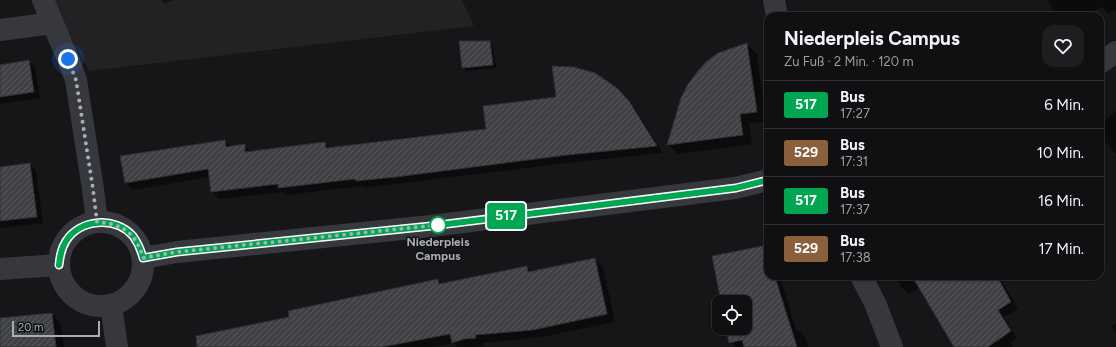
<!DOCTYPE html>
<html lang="de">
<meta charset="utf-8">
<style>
:root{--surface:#101012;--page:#1e1e20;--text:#f1f3f6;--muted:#9c9d9f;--line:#303032}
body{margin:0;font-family:Figtree,sans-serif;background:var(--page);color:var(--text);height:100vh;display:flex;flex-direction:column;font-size:15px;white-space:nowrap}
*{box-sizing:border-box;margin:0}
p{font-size:13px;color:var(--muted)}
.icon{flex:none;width:22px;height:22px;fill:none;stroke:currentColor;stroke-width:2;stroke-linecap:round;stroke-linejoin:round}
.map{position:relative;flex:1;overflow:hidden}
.side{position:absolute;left:764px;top:12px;width:340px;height:268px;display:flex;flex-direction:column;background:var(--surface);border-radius:12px;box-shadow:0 1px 3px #0004,0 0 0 1px var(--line)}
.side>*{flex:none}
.badge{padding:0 8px;border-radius:3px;font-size:14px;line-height:26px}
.fabs{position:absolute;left:712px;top:295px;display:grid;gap:8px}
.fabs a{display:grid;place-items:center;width:40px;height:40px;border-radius:8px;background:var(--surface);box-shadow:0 1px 3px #0004,0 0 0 1px var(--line);font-size:20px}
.scale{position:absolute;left:12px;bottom:10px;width:88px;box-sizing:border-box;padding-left:4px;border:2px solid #a8adb8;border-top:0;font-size:11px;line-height:14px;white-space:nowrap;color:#a8adb8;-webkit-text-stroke:3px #111113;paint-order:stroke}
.you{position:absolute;width:20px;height:20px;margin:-10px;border:3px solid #fff;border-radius:50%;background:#1a73e8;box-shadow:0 0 0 6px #1a73e833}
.map>.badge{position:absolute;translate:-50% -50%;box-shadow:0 0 0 2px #fff}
.round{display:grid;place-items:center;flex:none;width:42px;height:42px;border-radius:12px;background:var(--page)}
.headline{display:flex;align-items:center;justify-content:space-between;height:68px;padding:0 20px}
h1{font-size:19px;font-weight:700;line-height:30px}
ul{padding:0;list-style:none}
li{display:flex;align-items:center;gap:12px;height:48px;padding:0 20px;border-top:1px solid var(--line)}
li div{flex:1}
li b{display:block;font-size:15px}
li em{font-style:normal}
li .badge{min-width:44px;font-weight:700;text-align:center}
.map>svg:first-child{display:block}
.built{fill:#222225}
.shadow{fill:#0007}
.building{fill:url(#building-hatch);stroke:#303034}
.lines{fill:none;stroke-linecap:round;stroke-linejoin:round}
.minor{stroke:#37383d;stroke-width:22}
.line-casing{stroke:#fff;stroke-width:9}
.line{stroke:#00a651;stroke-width:6}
.walk{stroke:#a8adb8;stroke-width:4;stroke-dasharray:0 7.2}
.stop-dot{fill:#fff;stroke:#00a651;stroke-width:2}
.labels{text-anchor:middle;stroke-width:3;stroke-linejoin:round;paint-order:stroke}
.stop-label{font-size:12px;font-weight:bold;fill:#a8adb8;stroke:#111113}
</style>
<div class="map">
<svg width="1116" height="347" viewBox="0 0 1116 347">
<defs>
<pattern id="building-hatch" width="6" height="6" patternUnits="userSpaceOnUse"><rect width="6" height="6" fill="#404145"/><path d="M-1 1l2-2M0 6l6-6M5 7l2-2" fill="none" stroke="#595a5e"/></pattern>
</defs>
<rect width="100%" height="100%" fill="#161618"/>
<path class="built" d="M53 0H462L474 26 89 71 62 21Z"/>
<path class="shadow" d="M161 0H173L165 4Z
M1048 0H1116V10L1107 13 1103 7 1078 16H1054Z
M460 42H490L493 46 496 68 467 71 463 68Z
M747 44 757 54 766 122 749 123 752 144 678 154 668 145Z
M29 61 35 68 40 98 0 104V66Z
M624 97 636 110 663 153 575 162 364 188 362 186 286 195 283 192 219 199 212 192 210 177 133 190 126 183 225 141 231 147 244 145 251 152 325 143 330 148 487 130Z
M1116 111V154L1100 136V124Z
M30 164 36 170 43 223 0 228V168Z
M768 246V276H780L796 330H798L806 338 808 347H735L730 342 727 328H745V302H722Z
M595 259 603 267 615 322 542 337 483 343 484 346 475 347H457L453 343 432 347H224L290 317 438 280 442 284 527 267 532 272Z
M896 276H999L1018 309 1004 317 1017 338 1010 343 1013 347H956L920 288 908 294 901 287Z
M52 314 61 324 64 347H1L0 319Z
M1116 323V333L1111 326Z"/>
<path class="building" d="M459 41H490L493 65 462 68Z
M747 43 757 112 740 114 743 135 667 145 681 98 688 84 698 71 706 62 718 53Z
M29 60 34 92 0 97V65Z
M552 66 574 67 595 73 617 88 629 101 657 146 567 155 396 177 356 181 355 179 278 188V184L211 192 208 169 125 183 120 156 225 140 226 147 245 144V152L325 142 326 148 486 129 483 106 556 97Z
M30 163 37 217 0 221V167Z
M768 245V279L775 277 797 347H744L742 340 729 343 726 328H745V302H721L712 256Z
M595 258 607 314 533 330 475 335 476 338 464 339 452 343 450 334 382 347H197L196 336 289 317 288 311 438 279 439 284 527 266 528 272Z
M912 276H997L1011 302 998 310 1011 331 988 347H954Z
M52 313 56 347H0V318Z"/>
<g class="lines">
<path class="minor" d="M43 0 68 59 76 80 93 189 97 222
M774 0 777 16
M0 30 53 23
M1100 63 1116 52
M59 264a42 42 0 1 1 84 0a42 42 0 1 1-84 0Z
M143 258 177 252 431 226 735 188 768 180
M0 269 59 265
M861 276 875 303 892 347
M111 305 117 347"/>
</g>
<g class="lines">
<g class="line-casing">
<path id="line" d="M59 265C60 256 61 249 66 241 80 219 115 216 133 236 138 243 141 250 143 258L177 252 431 226 736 188 768 180"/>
</g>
<use href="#line" class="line"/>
<path class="walk" d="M68 59 76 80 93 189 97 222C123 224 136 233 143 258L177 252 438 225"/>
</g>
<circle class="stop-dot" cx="438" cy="225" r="8"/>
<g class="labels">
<g class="stop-label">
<text x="438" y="246">Niederpleis<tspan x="438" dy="14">Campus</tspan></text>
</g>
</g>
</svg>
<div class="fabs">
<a><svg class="icon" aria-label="locate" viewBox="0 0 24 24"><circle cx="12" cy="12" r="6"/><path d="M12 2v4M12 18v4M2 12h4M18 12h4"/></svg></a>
</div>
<div class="scale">20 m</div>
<div class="you" style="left:68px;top:59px"></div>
<b class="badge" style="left:506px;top:216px;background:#00a651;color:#fff">517</b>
<section class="side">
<div class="headline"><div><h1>Niederpleis Campus</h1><p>Zu Fuß · 2 Min. · 120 m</p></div><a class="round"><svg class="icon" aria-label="heart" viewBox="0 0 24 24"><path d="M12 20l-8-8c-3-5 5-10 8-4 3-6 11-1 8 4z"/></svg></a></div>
<ul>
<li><span class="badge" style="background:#00a651;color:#fff">517</span><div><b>Bus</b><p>17:27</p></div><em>6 Min.</em></li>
<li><span class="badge" style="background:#8b5e3c;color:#fff">529</span><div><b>Bus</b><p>17:31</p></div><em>10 Min.</em></li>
<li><span class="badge" style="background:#00a651;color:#fff">517</span><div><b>Bus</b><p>17:37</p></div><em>16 Min.</em></li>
<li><span class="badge" style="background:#8b5e3c;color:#fff">529</span><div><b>Bus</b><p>17:38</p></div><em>17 Min.</em></li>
</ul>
</section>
</div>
